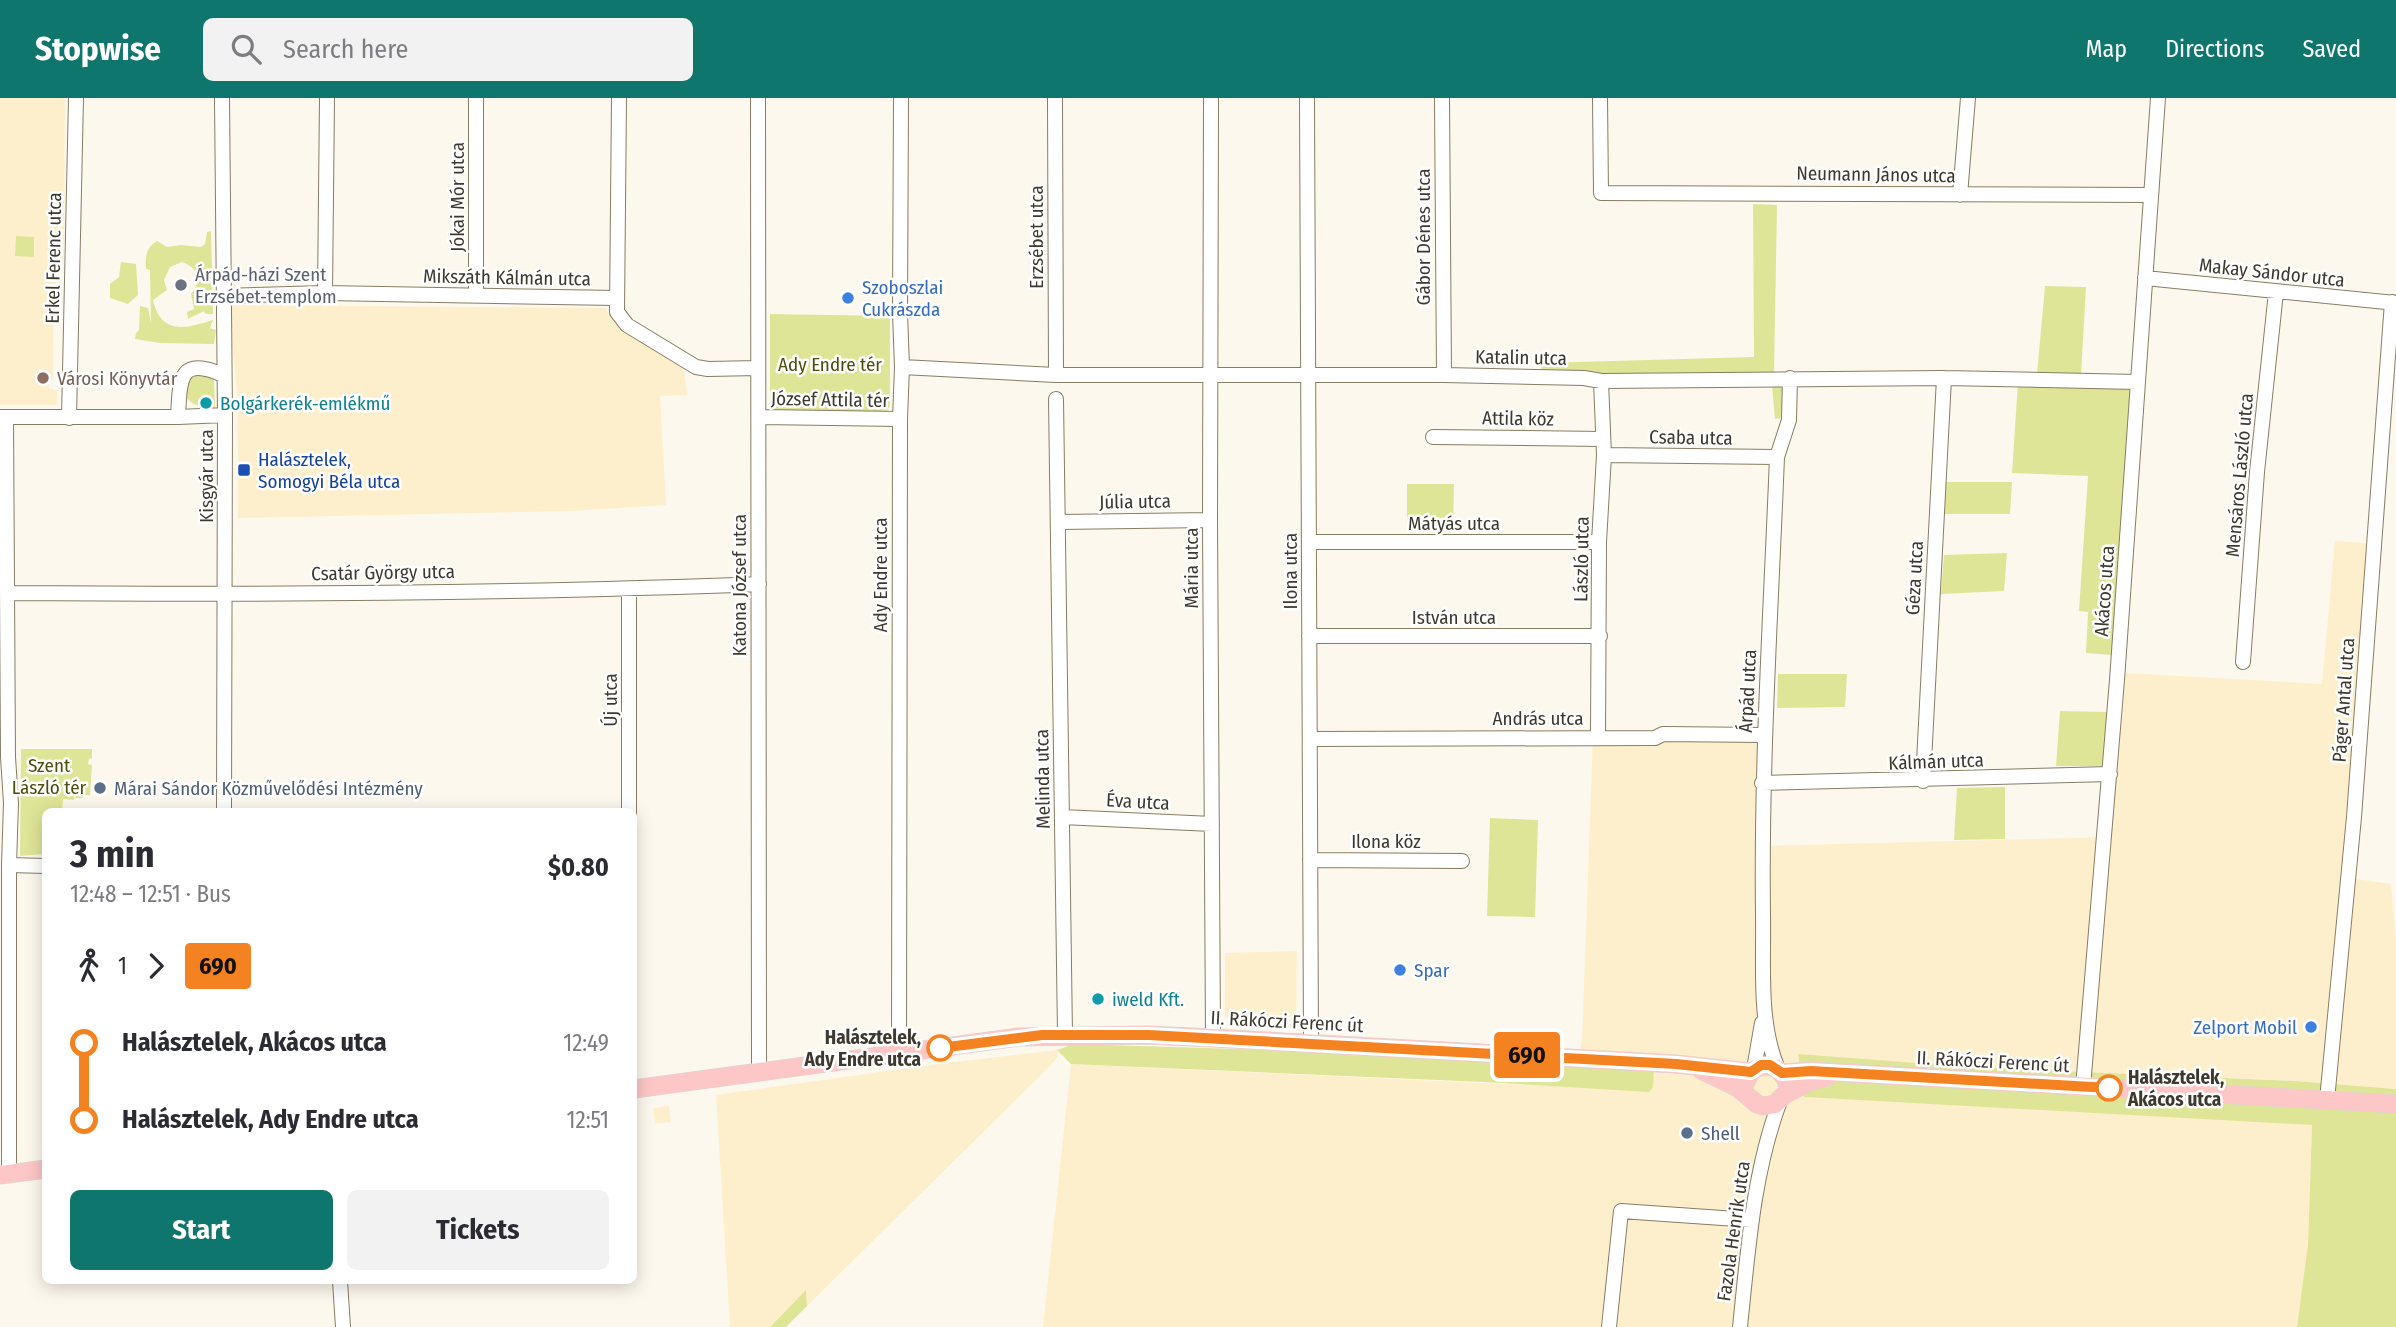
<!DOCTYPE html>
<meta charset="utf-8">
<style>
:root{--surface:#fff;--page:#f2f2f3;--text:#2b2b33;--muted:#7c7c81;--accent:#0f766e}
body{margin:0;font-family:"Fira Sans Condensed",sans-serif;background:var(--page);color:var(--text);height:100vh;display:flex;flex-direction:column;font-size:26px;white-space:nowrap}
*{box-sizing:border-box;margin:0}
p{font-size:23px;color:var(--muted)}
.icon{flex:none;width:38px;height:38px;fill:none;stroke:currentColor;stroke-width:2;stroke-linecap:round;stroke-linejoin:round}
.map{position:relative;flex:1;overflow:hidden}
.sheet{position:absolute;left:42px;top:710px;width:595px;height:476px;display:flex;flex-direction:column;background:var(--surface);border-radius:10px;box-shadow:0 4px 18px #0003}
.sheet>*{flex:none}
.badge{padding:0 14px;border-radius:5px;font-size:24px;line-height:46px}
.map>.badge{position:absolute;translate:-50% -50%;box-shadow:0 0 0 4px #fff}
.legs{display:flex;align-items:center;gap:10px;height:77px;padding:0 28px;font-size:23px}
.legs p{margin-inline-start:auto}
.headline{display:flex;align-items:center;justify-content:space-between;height:119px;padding:0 28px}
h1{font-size:38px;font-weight:700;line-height:52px}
.action{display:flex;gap:14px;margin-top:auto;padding:14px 28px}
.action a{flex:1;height:80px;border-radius:10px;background:var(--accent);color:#fff;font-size:28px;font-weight:700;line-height:80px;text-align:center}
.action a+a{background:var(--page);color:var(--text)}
ul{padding:0 28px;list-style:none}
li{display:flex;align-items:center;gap:24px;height:77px;font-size:26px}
li i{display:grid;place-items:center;width:10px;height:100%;margin:0 9px;background:currentColor}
li i::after{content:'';width:18px;height:18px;margin:-9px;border:5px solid;border-radius:50%;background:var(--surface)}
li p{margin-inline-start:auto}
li:first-child i{background:linear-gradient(#0000 50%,currentColor 0)}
li:last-child i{background:linear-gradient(currentColor 50%,#0000 0)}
header{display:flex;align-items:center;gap:42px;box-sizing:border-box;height:98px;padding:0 35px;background:var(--accent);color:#fff}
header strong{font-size:33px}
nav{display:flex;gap:38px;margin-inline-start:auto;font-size:24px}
.search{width:490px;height:63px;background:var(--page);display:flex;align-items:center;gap:18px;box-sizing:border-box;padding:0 24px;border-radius:10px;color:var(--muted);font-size:26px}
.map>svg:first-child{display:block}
.built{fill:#feefcc}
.green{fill:#dfe597}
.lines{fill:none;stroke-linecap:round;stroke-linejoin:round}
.minor-casing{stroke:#877d63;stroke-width:16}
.major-casing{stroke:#d8d7d5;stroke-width:19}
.minor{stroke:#fff;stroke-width:14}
.major{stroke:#fdc7c7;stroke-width:18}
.line-1-casing{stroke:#fff;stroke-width:16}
.line-1{stroke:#f58220;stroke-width:10}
.worship-dot{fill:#6b7280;stroke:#fff;stroke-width:2.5}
.shop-dot{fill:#3f7fe0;stroke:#fff;stroke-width:2.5}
.education-dot{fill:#8d6e63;stroke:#fff;stroke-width:2.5}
.culture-dot{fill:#0f9aa8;stroke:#fff;stroke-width:2.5}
.transit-dot{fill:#1a4fb4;stroke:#fff;stroke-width:2.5}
.service-dot{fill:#5c6f8a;stroke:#fff;stroke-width:2.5}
.stop-1-dot{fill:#fff;stroke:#f58220;stroke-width:3.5}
.labels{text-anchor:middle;stroke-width:5;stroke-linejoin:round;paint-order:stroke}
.street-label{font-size:19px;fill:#3e392e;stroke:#fff}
.worship-label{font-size:19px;fill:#5b616d;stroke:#fff;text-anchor:start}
.shop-label{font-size:19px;fill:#366cbe;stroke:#fff;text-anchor:start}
.park-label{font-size:19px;fill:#4c4f0b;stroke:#fff}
.education-label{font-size:19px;fill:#785e54;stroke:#fff;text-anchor:start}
.culture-label{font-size:19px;fill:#0d838f;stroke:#fff;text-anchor:start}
.transit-label{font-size:19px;fill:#164399;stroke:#fff;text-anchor:start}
.service-label{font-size:19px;fill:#4e5e75;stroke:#fff;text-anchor:start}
.stop-label{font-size:19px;font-weight:bold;fill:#3e392e;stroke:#fff;text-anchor:end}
</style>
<header>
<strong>Stopwise</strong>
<div class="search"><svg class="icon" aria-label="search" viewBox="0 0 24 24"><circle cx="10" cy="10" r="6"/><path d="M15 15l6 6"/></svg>Search here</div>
<nav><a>Map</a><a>Directions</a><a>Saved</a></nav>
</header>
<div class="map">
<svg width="2396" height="1229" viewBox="0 0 2396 1229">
<rect width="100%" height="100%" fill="#fdf8ed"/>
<path class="built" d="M0 0H65L64 161 54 190 53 282H48L49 291 57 292V307H0Z
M229 207 605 210 615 226 684 271 687 297 660 298 666 407 571 413 238 420V307Z
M2335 443 2379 446 2350 780 2391 786 2396 842V991L2295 983 1969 969 1798 957 1805 999 2312 1026 2308 1146 2297 1229H1043L1071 966 1615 991 1578 969 1582 941 1593 639 1764 637 1762 748 2111 739 2126 575 2322 586Z
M1297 853 1296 919H1225V855Z
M1057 952 1058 959 1048 970 807 1208 806 1193 769 1229H730L716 997 930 967Z
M669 1008 671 1024 655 1026 653 1010Z"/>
<path class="green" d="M1753 106 1777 107 1774 276 1786 288 1782 320 1775 321 1772 288 1542 274 1541 265 1754 259Z
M211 133 213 216H206L204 213 188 221 187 214 194 211 191 196C202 183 199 170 182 164L170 169 164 182 167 192 153 202C161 237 185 231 213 222L210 230 216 232 214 246 160 245 135 241 136 235 139 232 140 208 148 210 151 225 150 172 146 171C145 160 146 149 157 143L167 149 181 147 201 149 205 146 207 134Z
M16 138 34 139V159L15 158Z
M121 164 136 166 138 197 128 206 110 200V186L119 179Z
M2045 188 2086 189 2081 277 2037 276Z
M770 216 890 218V308L885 315 770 313Z
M198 276 210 277 214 282 215 309C202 309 192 309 185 297L188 283Z
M2018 284 2134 291 2112 557 2086 555 2088 514 2079 513 2088 378 2012 375Z
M1946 384H2012L2010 416H1944Z
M1407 386H1454L1453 433H1407Z
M2007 455 2004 493 1941 496 1944 457Z
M1778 576H1847L1845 609 1777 610Z
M2060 613 2108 614 2103 668H2056Z
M21 651H92V660L89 661 88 666 92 667 90 697H84L83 700H74V702L63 701 62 714H46L45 756 20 758Z
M2005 689V741L1954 742 1957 690Z
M1490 720 1538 722 1535 819 1487 818Z
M1074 946 1307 953 1578 969 1589 967 1654 970 1653 989 1649 994 1483 984 1071 966 1057 952Z
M1798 956 1969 969 2295 983 2396 991V1229H2297L2308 1146 2312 1027 1804 999Z
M806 1192 807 1208 786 1229H770Z"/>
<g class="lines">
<g class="minor-casing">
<path id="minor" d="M222 0 225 317 224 714
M476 0V198
M619 0 617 214 627 227 696 269 708 271 758 270
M758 0 759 974
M1055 0 1056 277
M1211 0 1210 422 1213 940
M1307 0 1311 946
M1442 0 1444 277
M1600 0 1601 95 2150 97
M1960 97 1968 0
M2145 180 2396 205
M325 195 327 0
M223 198 325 195 617 200
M902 269 1056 277H1444L1584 280 1601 283 1944 280 2138 284
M1056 301 1065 937
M0 319H178L225 317
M6 319 8 659 11 705 9 767V1076
M178 319C180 283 178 257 223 277
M759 319 900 321
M69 320 76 0
M1433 339 1603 341
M1604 357 1777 359
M1059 424 1210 422
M1309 444H1599
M8 495C258 497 509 496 759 486
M1309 538H1600
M2243 564 2257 374 2276 194
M1598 639 1599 444 1604 357 1601 283
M1310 641 1655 640 1663 636 1764 637
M1923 683 1944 280
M1762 685 2110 676
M629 714V491
M1062 719 1212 726
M1310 762 1462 763
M9 767 46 768
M899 955 900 321 902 269 900 215 901 0
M1754 971 1762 925
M1778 971C1758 924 1764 867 1763 817 1761 664 1771 512 1777 359L1789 322 1790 280
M2083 989 2117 582 2158 0
M2327 1002 2354 719 2392 204
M340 1183 343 1229
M1609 1229 1621 1113 1751 1122
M1740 1229C1748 1153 1753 1075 1780 1003"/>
</g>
<g class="major-casing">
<path id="major" d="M1701 972 1738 990 1757 1006 1763 1008 1775 1006 1784 997 1811 983 1827 979
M1782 975 1811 973 2396 1006
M1746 984C1753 963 1777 962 1786 983
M634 991 1019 939 1149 937 1213 940 1676 966 1750 974
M0 1077 46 1071"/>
</g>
<use href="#minor" class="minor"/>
<use href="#major" class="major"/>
</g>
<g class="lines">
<g class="line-1-casing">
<path id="line-1" d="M940 950 1042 937H1149L1676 966 1751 974 1761 967H1770L1782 975 1811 973 2109 990"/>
</g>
<use href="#line-1" class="line-1"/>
</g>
<circle class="worship-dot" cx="181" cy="187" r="7"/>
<g class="shop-dot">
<circle cx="848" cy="200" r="7"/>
<circle cx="1400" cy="872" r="7"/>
<circle cx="2311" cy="929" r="7"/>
</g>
<circle class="education-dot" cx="43" cy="280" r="7"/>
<g class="culture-dot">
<circle cx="206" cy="305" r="7"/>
<circle cx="1098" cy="901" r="7"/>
</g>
<rect class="transit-dot" x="237" y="365" width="14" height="14" rx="3.5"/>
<g class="service-dot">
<circle cx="100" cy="690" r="7"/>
<circle cx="1687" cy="1035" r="7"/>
</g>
<g class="stop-1-dot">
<circle cx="940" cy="950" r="12"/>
<circle cx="2109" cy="990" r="12"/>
</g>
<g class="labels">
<g class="street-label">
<text transform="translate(1876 76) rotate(1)" y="7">Neumann János utca</text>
<text transform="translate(457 99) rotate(-90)" y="7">Jókai Mór utca</text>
<text transform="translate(1036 139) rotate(-90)" y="7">Erzsébet utca</text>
<text transform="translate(1423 139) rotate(-90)" y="7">Gábor Dénes utca</text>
<text transform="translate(53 160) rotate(-89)" y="7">Erkel Ferenc utca</text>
<text transform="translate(2272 174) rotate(6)" y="7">Makay Sándor utca</text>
<text transform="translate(507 179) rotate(1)" y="7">Mikszáth Kálmán utca</text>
<text transform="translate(1521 259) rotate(1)" y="7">Katalin utca</text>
<text transform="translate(830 301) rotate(1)" y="7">József Attila tér</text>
<text transform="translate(1518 320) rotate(1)" y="7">Attila köz</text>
<text transform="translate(1691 339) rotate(1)" y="7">Csaba utca</text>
<text transform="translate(2239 377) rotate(-85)" y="7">Mensáros László utca</text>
<text transform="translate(206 378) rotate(-90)" y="7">Kisgyár utca</text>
<text transform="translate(1135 403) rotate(-1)" y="7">Júlia utca</text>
<text x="1454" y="432">Mátyás utca</text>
<text transform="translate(1581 461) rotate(-89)" y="7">László utca</text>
<text transform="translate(1191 470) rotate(-90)" y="7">Mária utca</text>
<text transform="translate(1290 473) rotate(-90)" y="7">Ilona utca</text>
<text transform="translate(383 474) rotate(-1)" y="7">Csatár György utca</text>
<text transform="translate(880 477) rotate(-90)" y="7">Ady Endre utca</text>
<text transform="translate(1914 480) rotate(-87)" y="7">Géza utca</text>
<text transform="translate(739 487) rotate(-90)" y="7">Katona József utca</text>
<text transform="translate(2104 493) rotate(-86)" y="7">Akácos utca</text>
<text x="1454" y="526">István utca</text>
<text transform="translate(1747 593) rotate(-87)" y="7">Árpád utca</text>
<text transform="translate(610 602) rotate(-90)" y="7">Új utca</text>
<text transform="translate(2343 602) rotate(-86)" y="7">Páger Antal utca</text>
<text x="1538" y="627">András utca</text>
<text transform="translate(1936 663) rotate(-2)" y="7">Kálmán utca</text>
<text transform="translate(1042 681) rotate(-91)" y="7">Melinda utca</text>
<text transform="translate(1138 703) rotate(3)" y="7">Éva utca</text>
<text x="1386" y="750">Ilona köz</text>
<text transform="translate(1287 923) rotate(3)" y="7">II. Rákóczi Ferenc út</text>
<text transform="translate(1993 963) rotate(3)" y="7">II. Rákóczi Ferenc út</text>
<text transform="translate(1733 1133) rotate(-82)" y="7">Fazola Henrik utca</text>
</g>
<g class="worship-label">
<text x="195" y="183">Árpád-házi Szent<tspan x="195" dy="22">Erzsébet-templom</tspan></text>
</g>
<g class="shop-label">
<text x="862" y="196">Szoboszlai<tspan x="862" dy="22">Cukrászda</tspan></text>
<text x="1414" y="879">Spar</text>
<text x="2297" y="936" text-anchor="end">Zelport Mobil</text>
</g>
<g class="park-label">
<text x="830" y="273">Ady Endre tér</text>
<text x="49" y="674">Szent<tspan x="49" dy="22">László tér</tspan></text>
</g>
<g class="education-label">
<text x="57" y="287">Városi Könyvtár</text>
</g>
<g class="culture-label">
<text x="220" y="312">Bolgárkerék-emlékmű</text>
<text x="1112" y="908">iweld Kft.</text>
</g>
<g class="transit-label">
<text x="258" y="368">Halásztelek,<tspan x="258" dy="22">Somogyi Béla utca</tspan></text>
</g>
<g class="service-label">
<text x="114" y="697">Márai Sándor Közművelődési Intézmény</text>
<text x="1701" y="1042">Shell</text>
</g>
<g class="stop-label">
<text x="921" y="946">Halásztelek,<tspan x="921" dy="22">Ady Endre utca</tspan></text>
<text x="2128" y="986" text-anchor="start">Halásztelek,<tspan x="2128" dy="22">Akácos utca</tspan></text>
</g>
</g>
</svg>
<b class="badge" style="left:1527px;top:957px;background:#f58220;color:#111">690</b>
<section class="sheet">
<div class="headline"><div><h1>3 min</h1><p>12:48 – 12:51 · Bus</p></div><b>$0.80</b></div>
<div class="legs"><svg class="icon" aria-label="walk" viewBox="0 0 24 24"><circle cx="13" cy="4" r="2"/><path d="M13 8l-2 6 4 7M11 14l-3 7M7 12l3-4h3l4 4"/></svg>1<svg class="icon" aria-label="forward" viewBox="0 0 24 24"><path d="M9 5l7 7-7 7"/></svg><b class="badge" style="background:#f58220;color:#111">690</b></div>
<ul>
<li><i style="color:#f58220"></i><b>Halásztelek, Akácos utca</b><p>12:49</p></li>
<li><i style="color:#f58220"></i><b>Halásztelek, Ady Endre utca</b><p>12:51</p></li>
</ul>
<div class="action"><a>Start</a><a>Tickets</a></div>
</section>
</div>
